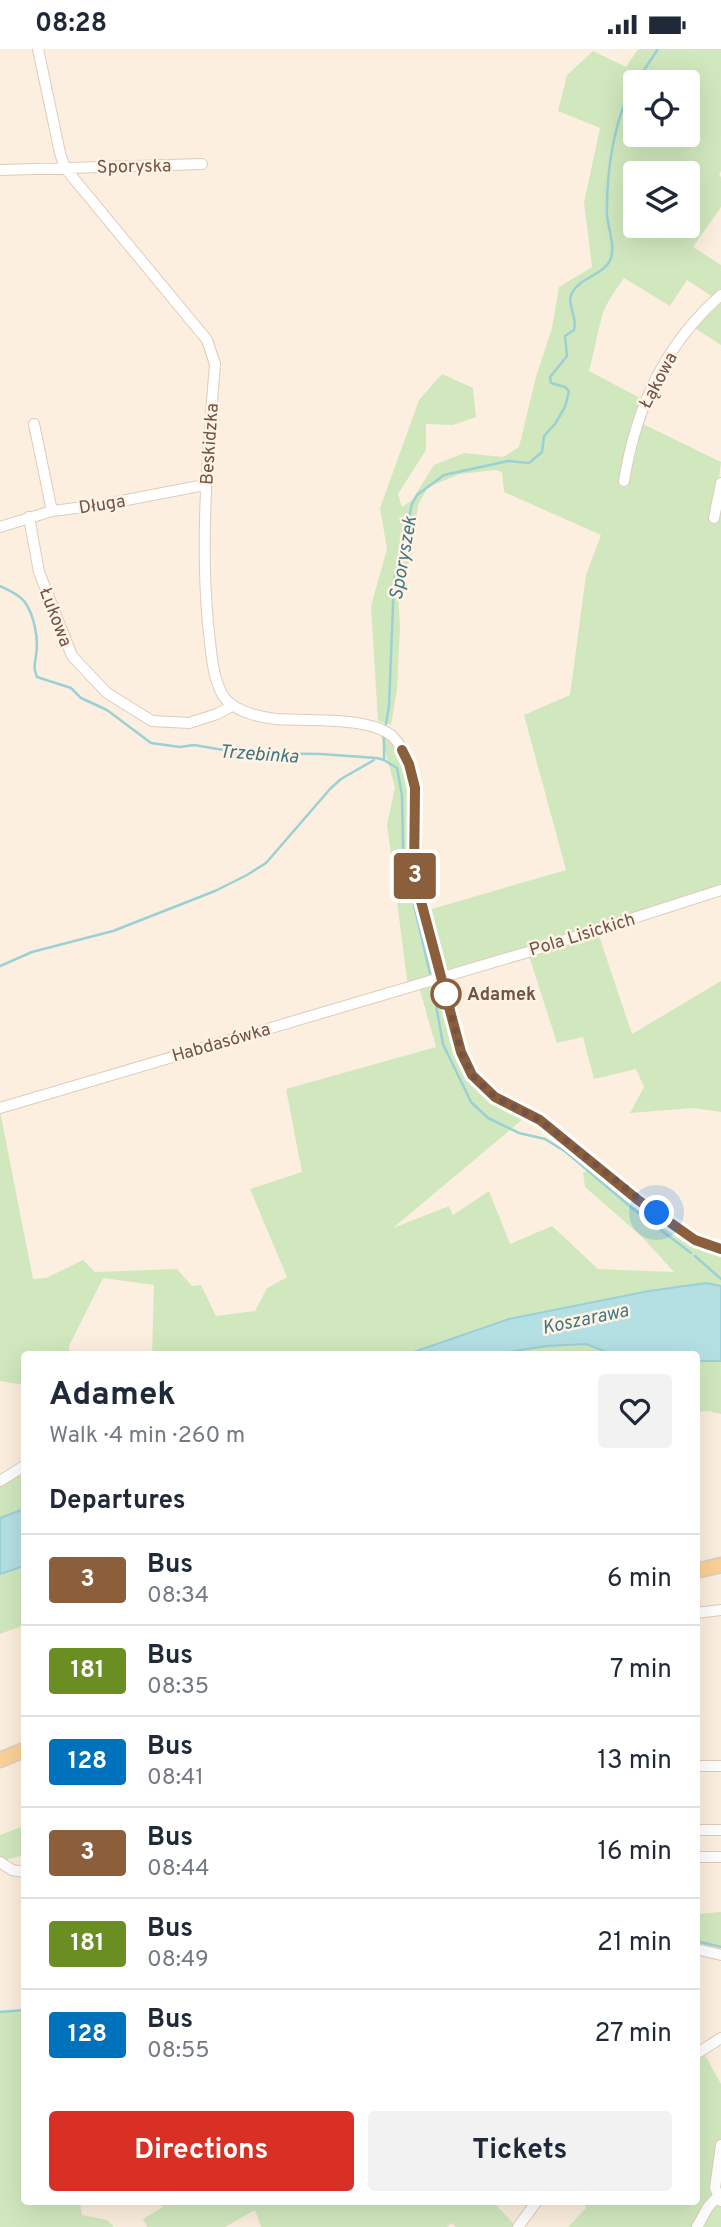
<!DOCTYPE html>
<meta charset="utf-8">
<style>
:root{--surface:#fff;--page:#f2f2f3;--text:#1f2937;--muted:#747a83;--line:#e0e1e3;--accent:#d93025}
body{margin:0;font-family:Overpass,sans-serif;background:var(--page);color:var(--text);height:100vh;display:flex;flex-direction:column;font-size:26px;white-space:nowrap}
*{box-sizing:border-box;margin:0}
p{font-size:23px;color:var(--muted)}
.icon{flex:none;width:38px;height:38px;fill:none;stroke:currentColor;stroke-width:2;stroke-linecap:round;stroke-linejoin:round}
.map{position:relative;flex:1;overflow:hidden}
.sheet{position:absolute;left:21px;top:1302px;width:679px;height:854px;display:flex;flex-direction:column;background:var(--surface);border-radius:7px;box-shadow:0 7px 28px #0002}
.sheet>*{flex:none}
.badge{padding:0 14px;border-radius:5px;font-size:24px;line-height:46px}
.tools{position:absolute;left:623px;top:21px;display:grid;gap:14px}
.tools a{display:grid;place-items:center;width:77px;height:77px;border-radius:7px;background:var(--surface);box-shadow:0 7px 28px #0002;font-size:35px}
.you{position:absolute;width:35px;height:35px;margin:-18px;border:5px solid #fff;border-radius:50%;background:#1a73e8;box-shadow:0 0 0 10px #1a73e833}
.map>.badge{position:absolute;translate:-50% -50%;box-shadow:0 0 0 4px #fff}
h2{padding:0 28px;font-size:26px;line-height:63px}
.round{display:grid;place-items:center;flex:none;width:74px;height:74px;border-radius:7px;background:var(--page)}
.summary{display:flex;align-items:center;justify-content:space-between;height:119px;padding:0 28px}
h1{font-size:33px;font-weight:700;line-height:52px}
.button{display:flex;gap:14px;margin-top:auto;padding:14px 28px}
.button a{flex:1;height:80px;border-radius:7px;background:var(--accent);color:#fff;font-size:28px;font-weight:700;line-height:80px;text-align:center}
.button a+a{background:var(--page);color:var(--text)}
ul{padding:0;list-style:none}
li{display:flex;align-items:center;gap:21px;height:91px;padding:0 28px;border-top:2px solid var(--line)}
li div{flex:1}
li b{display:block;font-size:26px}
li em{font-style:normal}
li .badge{min-width:77px;font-weight:700;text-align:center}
.status{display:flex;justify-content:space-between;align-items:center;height:49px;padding:0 35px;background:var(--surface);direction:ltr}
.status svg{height:19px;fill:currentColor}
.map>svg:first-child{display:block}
.green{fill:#d1e8be;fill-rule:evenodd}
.water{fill:#b4e0e4;stroke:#9ad0d6;stroke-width:2}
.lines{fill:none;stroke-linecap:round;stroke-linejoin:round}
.stream{stroke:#9ad0d6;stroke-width:2.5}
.street-casing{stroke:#dfcbbb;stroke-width:12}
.primary-casing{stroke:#d7cfcb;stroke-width:17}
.street{stroke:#fff;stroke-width:10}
.primary{stroke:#fbd197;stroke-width:14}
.line-casing{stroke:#fff;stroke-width:16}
.line{stroke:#8b5e3c;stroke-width:10}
.walk{stroke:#715447;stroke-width:7;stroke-dasharray:0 12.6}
.stop-dot{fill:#fff;stroke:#8b5e3c;stroke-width:3.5}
.labels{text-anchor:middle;stroke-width:5;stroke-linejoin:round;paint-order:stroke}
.street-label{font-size:18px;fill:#715447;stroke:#fff3e5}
.stop-label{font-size:18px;font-weight:bold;fill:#715447;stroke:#fff3e5;text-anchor:start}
.water-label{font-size:19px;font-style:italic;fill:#3f777f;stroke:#fff3e5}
</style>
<div class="status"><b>08:28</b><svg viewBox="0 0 49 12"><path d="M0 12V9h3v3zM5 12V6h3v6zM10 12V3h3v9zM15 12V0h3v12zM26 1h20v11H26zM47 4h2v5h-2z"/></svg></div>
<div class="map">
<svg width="721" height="2178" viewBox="0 0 721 2178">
<rect width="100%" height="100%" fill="#fcefdf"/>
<path class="green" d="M638 0H721V122L719 126 721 128V158L693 198 721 216V296L690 276 716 250 687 231 670 257 624 229C616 241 606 253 602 267 597 285 594 304 589 322L642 350 623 436 641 374 721 413 714 468 721 448V840L598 884 632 985 721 932V1063L693 1059 630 1064 644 1038 636 1020 594 1030 583 988 557 994 529 907 408 938 387 775 395 739 379 679 387 683 409 715 414 826 425 862 566 821 524 666 570 646 586 526 601 486 504 443 502 423 495 421 460 425 428 438 418 456 412 505 398 543 400 578 397 640 391 676 378 672 371 557 387 500 380 459 419 351 442 325 473 339 476 368 453 376 426 375V401L398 445 402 458 412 451 434 416 464 404 503 408 519 398 536 328 552 279 559 238 592 218 584 153 600 79 558 62 567 26 593 2 626 18ZM635 33H688V86H635ZM635 124H688V177H635Z
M439 935 468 1030 491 1052 523 1070 393 1179 449 1157 453 1166 489 1142 510 1195 552 1177 598 1220 674 1223 642 1188 585 1138 583 1124 591 1118 692 1193 711 1205H721V1237L706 1234 649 1242 509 1270 408 1305 152 1306 154 1236 103 1229 69 1297 70 1305 24 1306V1336L0 1332V1062L33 1230 46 1229 83 1211 95 1223 177 1220 192 1237 201 1236 216 1267 255 1262 267 1239 287 1228 250 1140 302 1123 286 1040 436 998 419 938Z
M586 1295 612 1305 495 1306 547 1297Z
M710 1311 721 1312V1365L709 1362 697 1363 696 1312Z
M24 1420V1460L0 1469V1435Z
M24 1518V1576L0 1585V1525Z
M24 1777V1806L6 1811 0 1807V1786Z
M721 1863V1898L697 1895V1865Z
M0 1962H24V2152L80 2153 82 2166 107 2171 114 2178H0Z
M702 2001 721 2035V2096L715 2139 721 2152V2178H568L586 2159 584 2153 696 2152V2005Z
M492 2152 517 2178H456L451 2174 447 2178H261L255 2161 225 2178H147L143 2170 163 2158 159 2153Z"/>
<path class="water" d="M706 1234 721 1237V1312H697L696 1306 612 1305 586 1295 547 1297 495 1305H408L509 1270 649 1242Z
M24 1460V1517L0 1525V1469Z"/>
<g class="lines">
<path class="stream" d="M636 33 658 0
M0 537C8 541 18 545 24 552 34 565 39 590 36 606 35 616 33 618 37 628L71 639 81 649 107 661 151 694 180 698 194 696 241 704 320 705 377 709 384 711 397 719 402 746 403 798 411 843 430 924
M385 680 389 657 394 531 412 455 417 446 444 426 508 412 529 414 542 403 544 387 555 375 565 358 569 342 565 338 551 334 550 328 567 307 565 287 574 281C578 269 566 254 572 244 580 228 605 226 611 209 615 195 608 179 607 166 606 127 614 66 635 34
M384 687V711
M0 917 32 903 113 882 215 842 247 826 266 814 330 740 341 730 374 711
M432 934 443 995 471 1053 488 1069 519 1084 545 1090 566 1103 632 1159 691 1204
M695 1207 721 1230
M696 1892 721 1898
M0 1963 24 1961"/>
<g class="street-casing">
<path id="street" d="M38 0 60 104 65 119 207 291 215 315C208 402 200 488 208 575 211 597 211 622 221 643 229 661 257 668 276 670 305 672 374 667 394 689 426 725 412 779 414 823 415 839 424 858 428 874 439 917 450 960 461 1003L472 1026 495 1048 540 1071 637 1151 695 1191 721 1200
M0 121 202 115
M34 375 52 462
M624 432C636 359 664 296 721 246
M29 468 39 523 72 607 107 644 152 672 189 674 217 665 232 657
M714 469 721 434
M0 478 52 462 101 456 199 437 205 438
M0 1059 528 903 721 841
M0 1432 24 1417
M696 1564 721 1561
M696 1717H721
M696 1781H721
M696 1808H721
M0 1813 12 1821 24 1823
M696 1900 721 1906
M696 2005 721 1989
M721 2096 715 2139 721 2152
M518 2178 537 2152
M697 2178 708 2158 719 2146"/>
</g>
<g class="primary-casing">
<path id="primary" d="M696 1522 721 1516
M0 1711 24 1701"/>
</g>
<use href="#street" class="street"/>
<use href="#primary" class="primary"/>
</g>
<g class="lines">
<g class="line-casing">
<path id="line" d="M402 701 409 715 415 739 414 826 461 1003 472 1026 495 1048 540 1071 638 1151 695 1191 721 1200"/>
</g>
<use href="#line" class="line"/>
<path class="walk" d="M446 945 461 1003 472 1026 495 1048 540 1071 657 1164"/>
</g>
<circle class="stop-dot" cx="446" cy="945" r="14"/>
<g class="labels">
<g class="street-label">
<text transform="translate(134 117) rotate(-1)" y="6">Sporyska</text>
<text transform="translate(658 331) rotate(-62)" y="6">Łąkowa</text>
<text transform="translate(209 395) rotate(-86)" y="6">Beskidzka</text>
<text transform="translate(102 455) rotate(-9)" y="6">Długa</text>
<text transform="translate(56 568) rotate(69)" y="6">Łukowa</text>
<text transform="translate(582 885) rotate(-17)" y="6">Pola Lisickich</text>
<text transform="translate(221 993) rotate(-16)" y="6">Habdasówka</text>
</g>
<g class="stop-label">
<text x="467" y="951">Adamek</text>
</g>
<g class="water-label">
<text transform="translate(402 509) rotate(-80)" y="7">Sporyszek</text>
<text transform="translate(259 704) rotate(4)" y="7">Trzebinka</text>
<text transform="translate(585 1269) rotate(-12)" y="7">Koszarawa</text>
</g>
</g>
</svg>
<div class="tools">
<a><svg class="icon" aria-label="locate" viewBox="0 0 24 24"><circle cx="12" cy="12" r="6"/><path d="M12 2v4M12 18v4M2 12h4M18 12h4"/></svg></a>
<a><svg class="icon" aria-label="layers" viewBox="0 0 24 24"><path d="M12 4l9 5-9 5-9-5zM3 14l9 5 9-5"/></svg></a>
</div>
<div class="you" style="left:657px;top:1164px"></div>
<b class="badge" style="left:415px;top:827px;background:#8b5e3c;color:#fff">3</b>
<section class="sheet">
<div class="summary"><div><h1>Adamek</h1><p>Walk · 4 min · 260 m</p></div><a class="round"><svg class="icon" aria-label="heart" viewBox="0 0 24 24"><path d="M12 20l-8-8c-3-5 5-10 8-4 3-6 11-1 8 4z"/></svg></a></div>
<h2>Departures</h2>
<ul>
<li><span class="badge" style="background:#8b5e3c;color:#fff">3</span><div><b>Bus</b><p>08:34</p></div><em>6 min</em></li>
<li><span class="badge" style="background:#6b8e23;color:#fff">181</span><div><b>Bus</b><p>08:35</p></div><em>7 min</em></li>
<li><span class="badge" style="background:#0072bc;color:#fff">128</span><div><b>Bus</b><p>08:41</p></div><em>13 min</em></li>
<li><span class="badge" style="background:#8b5e3c;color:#fff">3</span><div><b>Bus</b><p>08:44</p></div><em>16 min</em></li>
<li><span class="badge" style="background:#6b8e23;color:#fff">181</span><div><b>Bus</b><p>08:49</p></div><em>21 min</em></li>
<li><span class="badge" style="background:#0072bc;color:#fff">128</span><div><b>Bus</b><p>08:55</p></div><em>27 min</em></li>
</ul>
<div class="button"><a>Directions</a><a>Tickets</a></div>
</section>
</div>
